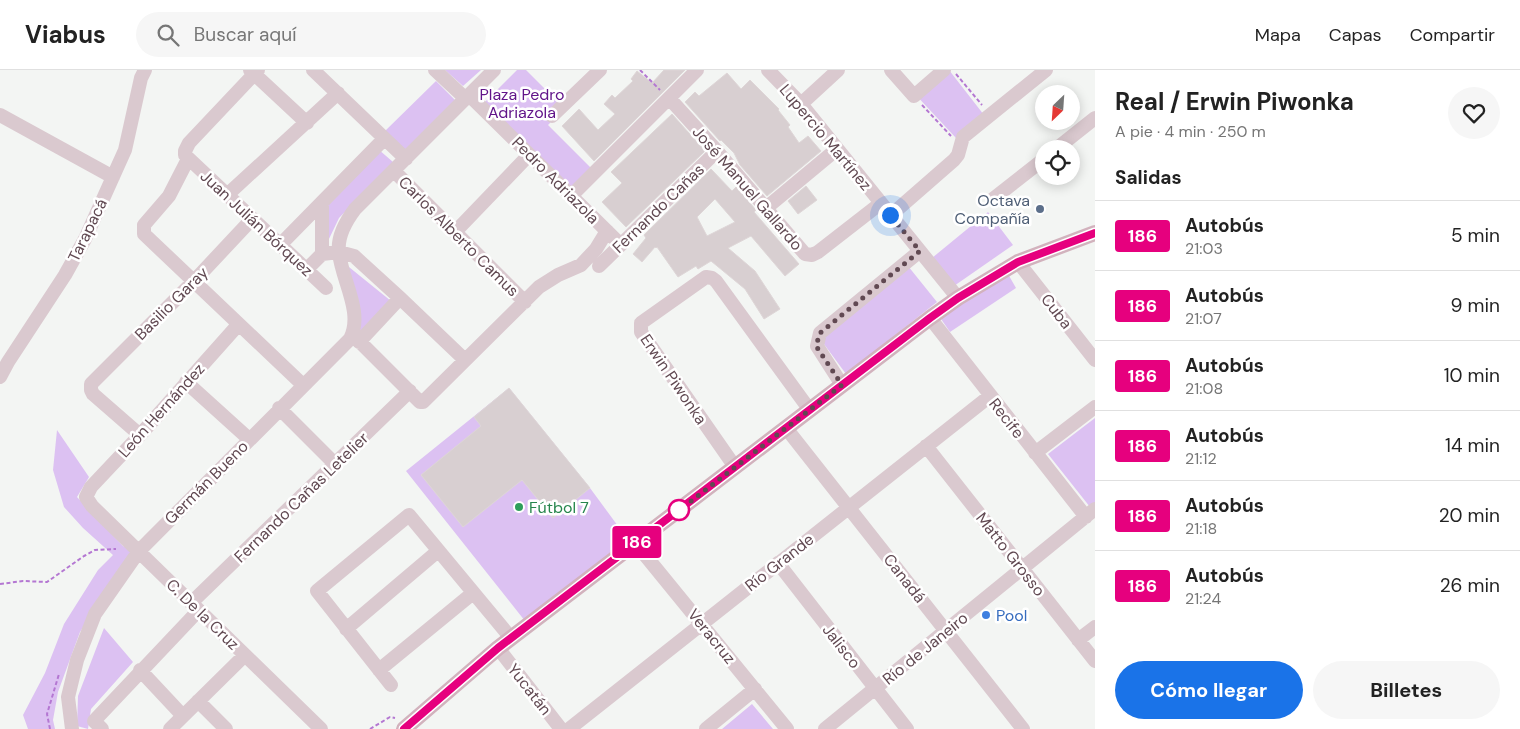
<!DOCTYPE html>
<html lang="es">
<meta charset="utf-8">
<style>
:root{--surface:#fff;--page:#f6f6f6;--text:#222;--muted:#767676;--line:#e0e0e0;--accent:#1a73e8}
body{margin:0;font-family:"DM Sans",sans-serif;background:var(--page);color:var(--text);height:100vh;display:flex;flex-direction:column;font-size:19px;white-space:nowrap}
*{box-sizing:border-box;margin:0}
p{font-size:16px;color:var(--muted)}
.icon{flex:none;width:28px;height:28px;fill:none;stroke:currentColor;stroke-width:2;stroke-linecap:round;stroke-linejoin:round}
.map{position:relative;flex:1;overflow:hidden}
.panel{display:flex;flex-direction:column;background:var(--surface);width:425px}
.panel>*{flex:none}
.badge{padding:0 10px;border-radius:4px;font-size:18px;line-height:32px}
.needle{width:32px;rotate:205deg}
.controls{position:absolute;left:1035px;top:15px;display:grid;gap:10px}
.controls a{display:grid;place-items:center;width:45px;height:45px;border-radius:50%;background:var(--surface);box-shadow:0 2px 12px #0003;font-size:25px}
.you{position:absolute;width:25px;height:25px;margin:-12px;border:4px solid #fff;border-radius:50%;background:#1a73e8;box-shadow:0 0 0 8px #1a73e833}
.map>.badge{position:absolute;translate:-50% -50%;box-shadow:0 0 0 2px #fff}
h2{padding:0 20px;font-size:19px;line-height:45px}
.round{display:grid;place-items:center;flex:none;width:52px;height:52px;border-radius:26px;background:var(--page)}
.head{display:flex;align-items:center;justify-content:space-between;height:85px;padding:0 20px}
h1{font-size:24px;font-weight:700;line-height:38px}
.cta{display:flex;gap:10px;margin-top:auto;padding:10px 20px}
.cta a{flex:1;height:58px;border-radius:30px;background:var(--accent);color:#fff;font-size:20px;font-weight:700;line-height:58px;text-align:center}
.cta a+a{background:var(--page);color:var(--text)}
ul{padding:0;list-style:none}
li{display:flex;align-items:center;gap:15px;height:70px;padding:0 20px;border-top:1px solid var(--line)}
li div{flex:1}
li b{display:block;font-size:19px}
li em{font-style:normal}
li .badge{min-width:55px;font-weight:700;text-align:center}
header{display:flex;align-items:center;gap:30px;box-sizing:border-box;height:70px;padding:0 25px;background:var(--surface);border-bottom:1px solid var(--line)}
header strong{font-size:24px}
nav{display:flex;gap:28px;margin-inline-start:auto;font-size:18px}
.search{width:350px;height:45px;background:var(--page);display:flex;align-items:center;gap:12px;box-sizing:border-box;padding:0 18px;border-radius:28px;color:var(--muted);font-size:19px}
main{display:flex;flex:1;min-height:0}
.map>svg:first-child{display:block}
.green{fill:#dcc1f2}
.building{fill:#d8cfd1;stroke:#ded6d7;fill-rule:evenodd}
.lines{fill:none;stroke-linecap:round;stroke-linejoin:round}
.path{stroke:#b477d2;stroke-width:2;stroke-dasharray:4 2.5;stroke-linecap:butt}
.minor{stroke:#dac9cf;stroke-width:14}
.major{stroke:#d2b2bd;stroke-width:16}
.line-casing{stroke:#fff;stroke-width:11}
.line{stroke:#e6007e;stroke-width:8}
.walk{stroke:#614952;stroke-width:5;stroke-dasharray:0 9}
.service-dot{fill:#5c6f8a;stroke:#fff;stroke-width:2}
.leisure-dot{fill:#2e9e5b;stroke:#fff;stroke-width:2}
.stop-dot{fill:#fff;stroke:#e6007e;stroke-width:2.5}
.shop-dot{fill:#3f7fe0;stroke:#fff;stroke-width:2}
.labels{text-anchor:middle;stroke-width:5;stroke-linejoin:round;paint-order:stroke}
.park-label{font-size:16px;fill:#611489;stroke:#fff}
.street-label{font-size:16px;fill:#614952;stroke:#fff}
.service-label{font-size:16px;fill:#4e5e75;stroke:#fff;text-anchor:end}
.leisure-label{font-size:16px;fill:#27864d;stroke:#fff;text-anchor:start}
.shop-label{font-size:16px;fill:#366cbe;stroke:#fff;text-anchor:start}
</style>
<header>
<strong>Viabus</strong>
<div class="search"><svg class="icon" aria-label="search" viewBox="0 0 24 24"><circle cx="10" cy="10" r="6"/><path d="M15 15l6 6"/></svg>Buscar aquí</div>
<nav><a>Mapa</a><a>Capas</a><a>Compartir</a></nav>
</header>
<main>
<div class="map">
<svg width="1095" height="659" viewBox="0 0 1095 659">
<rect width="100%" height="100%" fill="#f3f5f3"/>
<path class="green" d="M445 0H481L463 16Z
M517 0H526L564 38 567 36 548 55 592 99 572 119 485 32Z
M949 0 984 45 956 68 913 22Z
M436 11 457 32 406 82 385 61Z
M378 79 393 92 339 148 328 171 326 135Z
M988 142 1013 175 954 216 932 188Z
M344 193 391 231 358 265Z
M908 196 937 232 846 304 821 270Z
M1008 204 1016 218 950 262 939 246Z
M509 318 590 418 629 471 525 551 406 401Z
M1095 348V433L1090 437 1048 384Z
M57 360 89 407 77 427 123 476 132 481 80 562 58 622 53 650 55 659H28L23 645 45 603 64 554 98 500 113 485 83 458 64 437 53 400Z
M104 558 133 592 91 639 88 659 77 656 78 626Z
M752 634 773 659H722Z"/>
<path class="building" d="M664 0H685L594 91 562 56 579 39 598 60 615 44 604 34 612 25 615 28 633 11 631 9 637 1 652 13Z
M727 3 741 19 750 10 779 39 778 40 790 55 788 57 799 73 808 66 821 81 767 126 740 95 734 83 721 70 720 71 685 32 695 22 699 26Z
M672 44 705 81 626 157 602 132 622 113 611 102Z
M711 99 732 121 736 117 756 140 754 142 799 194 785 206 751 166 728 178 755 201 780 239 764 249 745 219 711 191 698 199 696 196 678 207 657 177 656 178 655 177 642 192 633 184 646 168 644 165ZM715 129 735 152 707 166 697 147Z
M806 116 817 130 798 144 788 131Z
M509 318 590 418 553 448 522 410 463 457 421 405 481 356 474 347Z"/>
<g class="lines">
<path class="path" d="M640 0 660 20
M956 4 982 35
M922 35 951 66
M0 514 23 511 47 512 84 486 95 480 116 479
M50 659 47 644 59 604
M370 659 390 647 395 648"/>
<path class="minor" d="M250 0 307 53
M258 0 189 73 185 81V85L326 218
M313 0 406 89
M435 0 466 29
M768 0 801 34 958 228
M891 0 914 26 944 0
M469 25 620 174
M669 28 717 81 805 184 812 185 818 182 881 133
M801 34 838 0
M0 45 113 107
M552 46 600 0
M1056 79 1095 48
M188 89 169 126 144 155V164L303 315
M394 101 525 232
M227 125 338 23
M571 126 697 0
M993 129 1044 89
M766 138 837 79
M891 145 954 90 958 85 963 67 1046 0
M455 162 529 85
M280 175 384 69
M322 184V133
M1018 192 1095 290
M599 196 717 81
M307 199 322 184 339 182 354 186 400 228 465 290
M930 248 1086 447
M238 255 140 365 91 417 86 427 92 436 321 659
M352 264 420 332H423L539 217 558 205 581 195 596 179 607 161
M359 272 400 228
M0 307 8 292 65 205 85 169 125 80 141 8 145 0
M186 312 249 369
M842 315 817 276 820 263 920 181
M279 338 335 394
M786 358 1023 659
M140 365 93 324 91 320V314L194 211 252 149
M926 376 1095 591
M1035 383 1095 337
M735 397 641 262V253L706 207 712 208 716 211 809 339
M636 474 787 659
M778 493 907 659
M191 533 410 321
M346 559 438 481
M1078 570 1095 557
M498 578 561 659
M140 600 183 646
M379 600 473 523
M391 615 317 521 409 445 511 568
M198 631 226 659
M72 659 68 627 77 590 95 544 139 481 350 269C364 242 341 209 339 182 337 166 346 151 355 139L494 0
M102 659 94 651 199 540
M170 659 245 585
M569 659 990 326
M706 659 755 619
M825 659 1095 439"/>
<path class="major" d="M404 659 498 578 930 248 958 228 1018 192 1095 163"/>
</g>
<g class="lines">
<g class="line-casing">
<path id="line" d="M404 659 498 578 930 248 958 228 1018 192 1095 163"/>
</g>
<use href="#line" class="line"/>
<path class="walk" d="M679 440 678 441 842 315 816 276 820 263 920 181 890 145"/>
</g>
<circle class="service-dot" cx="1040" cy="139" r="5"/>
<circle class="leisure-dot" cx="519" cy="437" r="5"/>
<circle class="stop-dot" cx="679" cy="440" r="10"/>
<circle class="shop-dot" cx="986" cy="545" r="5"/>
<g class="labels">
<g class="park-label">
<text x="522" y="30">Plaza Pedro<tspan x="522" dy="18">Adriazola</tspan></text>
</g>
<g class="street-label">
<text transform="translate(826 67) rotate(50)" y="6">Lupercio Martínez</text>
<text transform="translate(556 110) rotate(45)" y="6">Pedro Adriazola</text>
<text transform="translate(748 118) rotate(49)" y="6">José Manuel Gallardo</text>
<text transform="translate(658 138) rotate(-44)" y="6">Fernando Cañas</text>
<text transform="translate(257 153) rotate(43)" y="6">Juan Julián Bórquez</text>
<text transform="translate(87 160) rotate(-64)" y="6">Tarapacá</text>
<text transform="translate(459 166) rotate(45)" y="6">Carlos Alberto Camus</text>
<text transform="translate(171 233) rotate(-45)" y="6">Basilio Garay</text>
<text transform="translate(1057 241) rotate(52)" y="6">Cuba</text>
<text transform="translate(674 309) rotate(56)" y="6">Erwin Piwonka</text>
<text transform="translate(161 340) rotate(-48)" y="6">León Hernández</text>
<text transform="translate(1007 348) rotate(52)" y="6">Recife</text>
<text transform="translate(206 412) rotate(-45)" y="6">Germán Bueno</text>
<text transform="translate(301 427) rotate(-44)" y="6">Fernando Cañas Letelier</text>
<text transform="translate(1011 484) rotate(52)" y="6">Matto Grosso</text>
<text transform="translate(779 492) rotate(-38)" y="6">Río Grande</text>
<text transform="translate(905 508) rotate(52)" y="6">Canadá</text>
<text transform="translate(203 544) rotate(44)" y="6">C. De la Cruz</text>
<text transform="translate(712 566) rotate(51)" y="6">Veracruz</text>
<text transform="translate(842 576) rotate(52)" y="6">Jalisco</text>
<text transform="translate(925 578) rotate(-39)" y="6">Río de Janeiro</text>
<text transform="translate(530 619) rotate(52)" y="6">Yucatán</text>
</g>
<g class="service-label">
<text x="1030" y="136">Octava<tspan x="1030" dy="18">Compañía</tspan></text>
</g>
<g class="leisure-label">
<text x="529" y="443">Fútbol 7</text>
</g>
<g class="shop-label">
<text x="996" y="551">Pool</text>
</g>
</g>
</svg>
<div class="controls">
<a><svg class="needle" viewBox="-14 -14 28 28"><path d="M0-13l5 13h-10z" fill="#e53935"/><path d="M0 13l5-13h-10z" fill="#767676"/></svg></a>
<a><svg class="icon" aria-label="locate" viewBox="0 0 24 24"><circle cx="12" cy="12" r="6"/><path d="M12 2v4M12 18v4M2 12h4M18 12h4"/></svg></a>
</div>
<div class="you" style="left:890px;top:145px"></div>
<b class="badge" style="left:637px;top:472px;background:#e6007e;color:#fff">186</b>
</div>
<section class="panel">
<div class="head"><div><h1>Real / Erwin Piwonka</h1><p>A pie · 4 min · 250 m</p></div><a class="round"><svg class="icon" aria-label="heart" viewBox="0 0 24 24"><path d="M12 20l-8-8c-3-5 5-10 8-4 3-6 11-1 8 4z"/></svg></a></div>
<h2>Salidas</h2>
<ul>
<li><span class="badge" style="background:#e6007e;color:#fff">186</span><div><b>Autobús</b><p>21:03</p></div><em>5 min</em></li>
<li><span class="badge" style="background:#e6007e;color:#fff">186</span><div><b>Autobús</b><p>21:07</p></div><em>9 min</em></li>
<li><span class="badge" style="background:#e6007e;color:#fff">186</span><div><b>Autobús</b><p>21:08</p></div><em>10 min</em></li>
<li><span class="badge" style="background:#e6007e;color:#fff">186</span><div><b>Autobús</b><p>21:12</p></div><em>14 min</em></li>
<li><span class="badge" style="background:#e6007e;color:#fff">186</span><div><b>Autobús</b><p>21:18</p></div><em>20 min</em></li>
<li><span class="badge" style="background:#e6007e;color:#fff">186</span><div><b>Autobús</b><p>21:24</p></div><em>26 min</em></li>
</ul>
<div class="cta"><a>Cómo llegar</a><a>Billetes</a></div>
</section>
</main>
